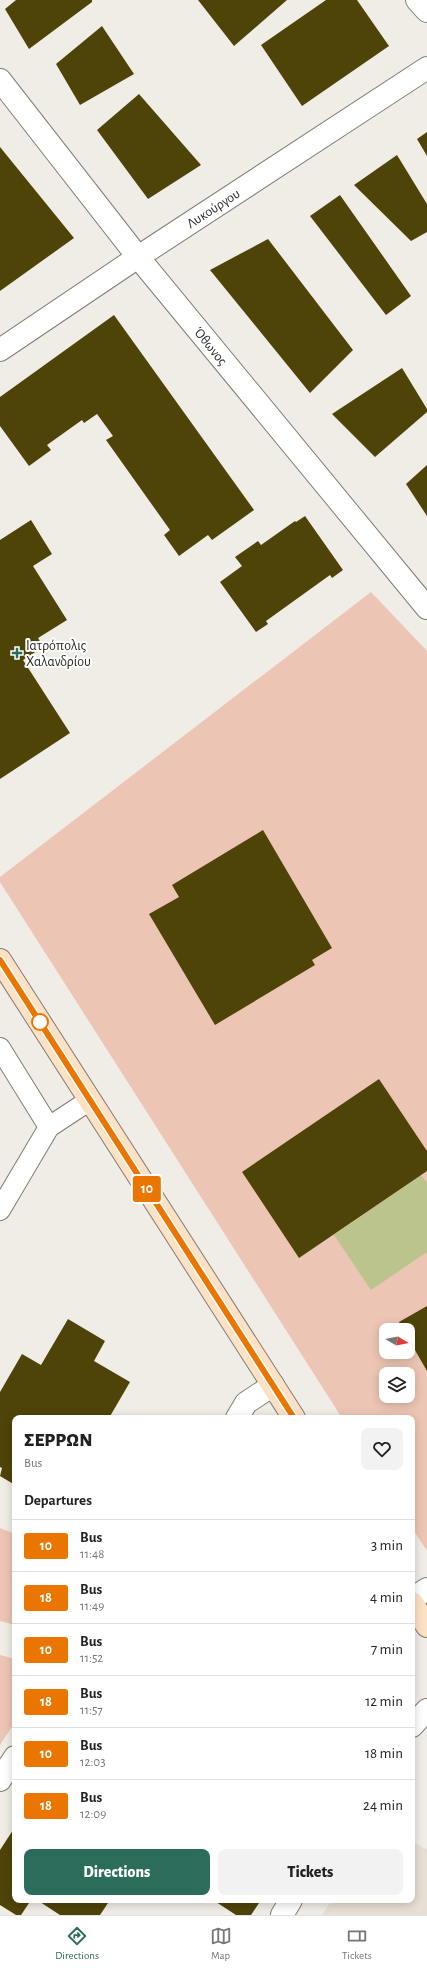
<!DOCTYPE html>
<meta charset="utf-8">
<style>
:root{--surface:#fff;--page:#f2f2f2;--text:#222;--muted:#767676;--line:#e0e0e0;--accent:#2c6c5a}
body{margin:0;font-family:"Alegreya Sans",sans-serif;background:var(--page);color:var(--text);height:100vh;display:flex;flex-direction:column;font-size:15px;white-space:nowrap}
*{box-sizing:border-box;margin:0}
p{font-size:13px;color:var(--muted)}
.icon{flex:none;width:22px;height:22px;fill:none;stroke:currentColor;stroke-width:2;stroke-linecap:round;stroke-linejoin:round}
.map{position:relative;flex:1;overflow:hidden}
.side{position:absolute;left:12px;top:1415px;width:403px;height:488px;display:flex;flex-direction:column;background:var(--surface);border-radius:8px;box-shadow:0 2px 10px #0003}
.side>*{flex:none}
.badge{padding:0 8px;border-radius:3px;font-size:14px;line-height:26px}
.needle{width:26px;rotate:100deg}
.tools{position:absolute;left:379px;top:1323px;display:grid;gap:8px}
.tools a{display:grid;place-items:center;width:36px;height:36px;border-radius:8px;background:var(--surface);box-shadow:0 2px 10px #0003;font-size:20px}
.map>.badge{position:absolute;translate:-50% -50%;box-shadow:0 0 0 2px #fff}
h2{padding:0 12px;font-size:15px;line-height:36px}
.round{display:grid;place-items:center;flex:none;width:42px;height:42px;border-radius:8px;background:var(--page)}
.summary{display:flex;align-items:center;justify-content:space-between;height:68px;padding:0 12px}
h1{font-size:19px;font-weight:800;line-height:30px}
.action{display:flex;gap:8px;margin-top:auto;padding:8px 12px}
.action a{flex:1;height:46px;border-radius:8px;background:var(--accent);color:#fff;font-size:16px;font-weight:800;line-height:46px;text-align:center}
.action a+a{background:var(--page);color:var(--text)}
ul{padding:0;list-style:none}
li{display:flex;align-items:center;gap:12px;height:52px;padding:0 12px;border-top:1px solid var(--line)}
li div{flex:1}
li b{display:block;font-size:15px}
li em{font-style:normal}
li .badge{min-width:44px;font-weight:700;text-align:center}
.tabs{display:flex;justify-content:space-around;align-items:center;height:56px;border-top:1px solid var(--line);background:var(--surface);font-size:11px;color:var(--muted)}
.tabs a{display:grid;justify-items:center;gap:2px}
.tabs .selected{color:var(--accent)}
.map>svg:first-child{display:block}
.built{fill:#e7dfd3}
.green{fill:#edc5b4;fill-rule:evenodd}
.water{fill:#bac48c}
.building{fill:#4f4408}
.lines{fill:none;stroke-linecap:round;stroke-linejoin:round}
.service-casing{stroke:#807c77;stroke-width:22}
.minor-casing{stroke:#807c77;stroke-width:24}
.secondary-casing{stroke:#807c77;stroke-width:24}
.service{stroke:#fff;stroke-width:20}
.minor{stroke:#fff;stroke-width:22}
.secondary{stroke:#fce1c5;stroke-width:22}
.line-casing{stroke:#fff;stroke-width:9}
.line{stroke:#ea7600;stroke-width:6}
.poi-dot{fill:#2c6c5a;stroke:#fff;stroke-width:1.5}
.stop-dot{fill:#fff;stroke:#ea7600;stroke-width:2}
.labels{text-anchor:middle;stroke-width:4;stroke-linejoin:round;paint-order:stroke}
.street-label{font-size:14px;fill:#2b2927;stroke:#fff}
.poi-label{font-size:14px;fill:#2b2927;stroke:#fff;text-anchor:start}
</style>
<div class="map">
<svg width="427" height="1915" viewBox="0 0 427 1915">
<rect width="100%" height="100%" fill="#f0ece6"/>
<path class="built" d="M412 1841 427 1850V1915H322L332 1900H412Z"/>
<path class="green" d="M371 592 427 651V1551L412 1528V1418H342L0 882V877ZM386 1330H408V1352H386ZM386 1374H408V1396H386Z
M0 1528 15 1534V1625L0 1621Z
M0 1655 15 1659V1722L0 1745Z"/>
<path class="water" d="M421 1175 427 1183V1252L371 1290 334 1235Z"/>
<path class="building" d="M16 0H92V2L29 49 5 9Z
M198 0H287L234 46Z
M326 0H357L389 46 302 106 261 45Z
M102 26 134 74 80 105 56 64Z
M139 94 201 165 148 199 97 130Z
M427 132V156L417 139Z
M0 147 74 238 0 291Z
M397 155 427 204V232L411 241 354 185Z
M340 195 411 296 386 315 310 216Z
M268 239 353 350 310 393 210 270Z
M114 315 254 510 212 540 208 535 179 556 164 535 170 530 106 440 113 436 97 414 84 423 82 420 47 445 51 450 29 466 0 426V397Z
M402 368 427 409V412L375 457 332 414Z
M427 465V516L406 484Z
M305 516 343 570 332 578 330 575 266 621 268 624 256 632 220 582 242 566 235 557 258 541 261 545 295 521 296 522Z
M31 520 52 554 33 566 67 620 38 638 43 647 23 660 70 733 0 779V540Z
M263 830 332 948 312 960 315 965 215 1025 149 914 179 897 172 885Z
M379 1079 427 1151V1171L299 1258 242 1172Z
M427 1306V1371L408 1338V1330H403L399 1322Z
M68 1319 105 1341 94 1361 130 1382 109 1418H15V1485L0 1476 2 1468 0 1467V1392L22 1354 41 1365Z
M15 1827V1900H31L21 1915H16L0 1905V1850Z
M37 1900H110L100 1915H60Z
M213 1900H261L251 1915H236Z"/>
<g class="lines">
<g class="service-casing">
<path id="service" d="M0 1048 49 1127
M0 1210 49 1127 90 1100"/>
</g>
<g class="minor-casing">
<path id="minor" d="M417 0 427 11
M0 80 138 257 427 608
M0 350 138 257 427 68
M237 1418 246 1403 273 1385
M412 1599 427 1589
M412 1726 427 1710
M0 1780 15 1757
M282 1915 291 1900"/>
</g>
<g class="secondary-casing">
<path id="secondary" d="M0 960 294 1418
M412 1603 427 1626"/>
</g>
<use href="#service" class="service"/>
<use href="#minor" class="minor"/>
<use href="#secondary" class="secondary"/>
</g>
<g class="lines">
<g class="line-casing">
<path id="line" d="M0 960 294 1418"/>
</g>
<use href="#line" class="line"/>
</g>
<path class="poi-dot" d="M15 647h4v4h4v4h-4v4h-4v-4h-4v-4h4z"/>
<circle class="stop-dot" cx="40" cy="1022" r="8"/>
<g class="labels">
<g class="street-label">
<text transform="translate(213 208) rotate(-33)" y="5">Λυκούργου</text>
<text transform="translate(211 346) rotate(51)" y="5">Όθωνος</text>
</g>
<g class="poi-label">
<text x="26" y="650">Ιατρόπολις<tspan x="26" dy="16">Χαλανδρίου</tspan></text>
</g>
</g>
</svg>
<div class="tools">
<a><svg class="needle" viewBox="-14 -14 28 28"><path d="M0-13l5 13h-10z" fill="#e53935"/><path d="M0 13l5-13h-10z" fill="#767676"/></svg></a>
<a><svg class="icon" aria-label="layers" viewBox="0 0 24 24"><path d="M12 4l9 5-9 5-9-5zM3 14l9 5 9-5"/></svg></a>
</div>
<b class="badge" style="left:147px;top:1189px;background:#ea7600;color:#fff">10</b>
<section class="side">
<div class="summary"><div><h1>ΣΕΡΡΩΝ</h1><p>Bus</p></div><a class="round"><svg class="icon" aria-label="heart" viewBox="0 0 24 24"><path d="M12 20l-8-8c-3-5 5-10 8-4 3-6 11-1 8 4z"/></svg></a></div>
<h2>Departures</h2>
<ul>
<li><span class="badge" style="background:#ea7600;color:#fff">10</span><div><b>Bus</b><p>11:48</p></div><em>3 min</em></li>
<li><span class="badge" style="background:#ea7600;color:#fff">18</span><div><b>Bus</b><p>11:49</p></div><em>4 min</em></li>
<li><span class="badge" style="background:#ea7600;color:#fff">10</span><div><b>Bus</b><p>11:52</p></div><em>7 min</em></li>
<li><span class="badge" style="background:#ea7600;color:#fff">18</span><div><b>Bus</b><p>11:57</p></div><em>12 min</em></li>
<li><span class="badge" style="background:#ea7600;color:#fff">10</span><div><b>Bus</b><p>12:03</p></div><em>18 min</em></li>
<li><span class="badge" style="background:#ea7600;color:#fff">18</span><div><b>Bus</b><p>12:09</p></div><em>24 min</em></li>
</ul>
<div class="action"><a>Directions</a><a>Tickets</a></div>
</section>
</div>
<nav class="tabs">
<a class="selected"><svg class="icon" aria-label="directions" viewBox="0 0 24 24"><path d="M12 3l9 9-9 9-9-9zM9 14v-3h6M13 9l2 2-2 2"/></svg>Directions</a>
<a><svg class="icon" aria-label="map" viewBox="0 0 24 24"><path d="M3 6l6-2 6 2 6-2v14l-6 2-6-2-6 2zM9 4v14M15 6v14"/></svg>Map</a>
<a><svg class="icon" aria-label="tickets" viewBox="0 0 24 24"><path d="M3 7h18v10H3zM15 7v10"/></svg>Tickets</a>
</nav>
